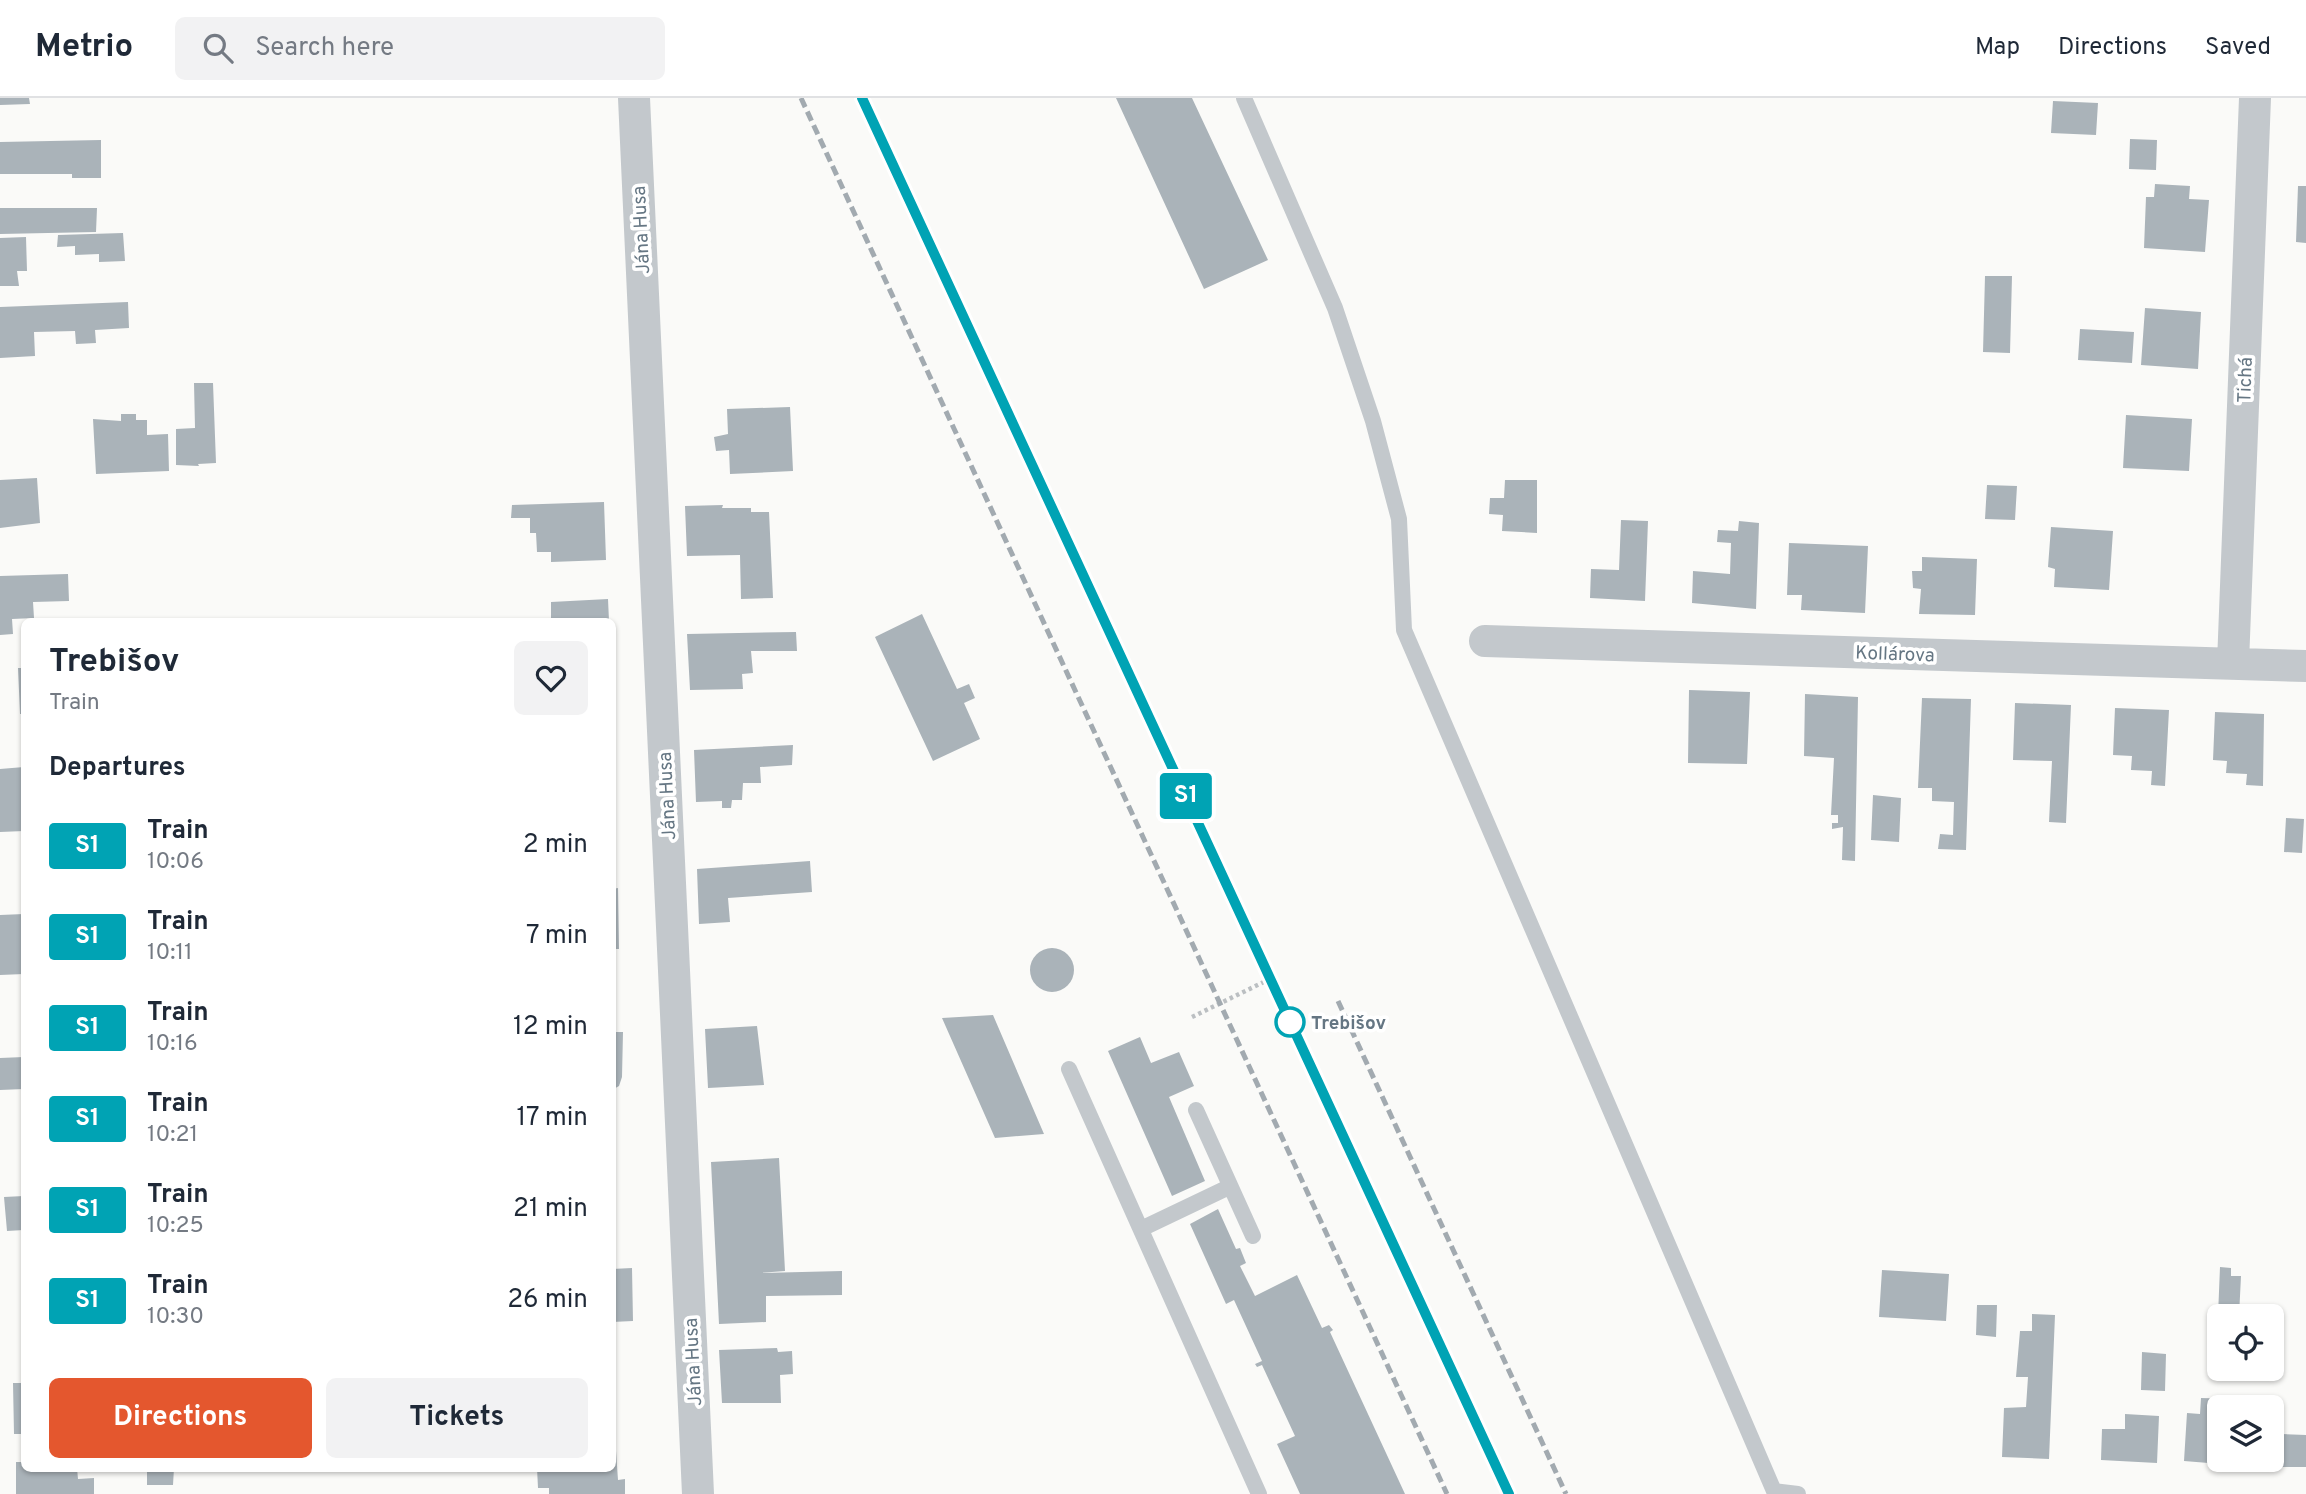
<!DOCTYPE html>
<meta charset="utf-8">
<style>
:root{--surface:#fff;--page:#f2f2f3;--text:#1f2937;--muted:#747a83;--line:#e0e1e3;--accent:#e4572e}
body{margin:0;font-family:Overpass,sans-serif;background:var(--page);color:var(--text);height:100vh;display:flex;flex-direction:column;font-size:26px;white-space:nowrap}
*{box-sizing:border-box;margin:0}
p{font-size:23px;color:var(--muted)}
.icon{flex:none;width:38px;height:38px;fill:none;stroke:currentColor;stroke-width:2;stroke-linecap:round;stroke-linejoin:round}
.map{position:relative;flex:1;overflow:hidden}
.panel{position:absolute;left:21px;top:520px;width:595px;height:854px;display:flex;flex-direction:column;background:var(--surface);border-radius:10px;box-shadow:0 2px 5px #0004}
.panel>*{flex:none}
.badge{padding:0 14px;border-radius:5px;font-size:24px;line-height:46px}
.tools{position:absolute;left:2207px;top:1206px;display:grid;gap:14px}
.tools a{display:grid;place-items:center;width:77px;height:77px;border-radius:10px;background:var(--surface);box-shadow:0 2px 5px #0004;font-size:35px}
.map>.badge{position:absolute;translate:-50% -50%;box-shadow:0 0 0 4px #fff}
h2{padding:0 28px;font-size:26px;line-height:63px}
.round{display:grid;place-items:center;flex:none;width:74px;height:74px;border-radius:10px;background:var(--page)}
.head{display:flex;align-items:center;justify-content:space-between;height:119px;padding:0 28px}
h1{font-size:33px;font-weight:700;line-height:52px}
.primary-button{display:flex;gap:14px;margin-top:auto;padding:14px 28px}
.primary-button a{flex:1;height:80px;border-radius:10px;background:var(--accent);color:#fff;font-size:28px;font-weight:700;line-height:80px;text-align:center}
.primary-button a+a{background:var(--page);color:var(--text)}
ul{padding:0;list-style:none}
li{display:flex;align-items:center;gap:21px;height:91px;padding:0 28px}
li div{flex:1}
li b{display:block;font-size:26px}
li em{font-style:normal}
li .badge{min-width:77px;font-weight:700;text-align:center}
header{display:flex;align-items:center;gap:42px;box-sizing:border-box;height:98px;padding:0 35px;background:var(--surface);border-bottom:2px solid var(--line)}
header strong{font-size:33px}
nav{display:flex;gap:38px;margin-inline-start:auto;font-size:24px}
.search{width:490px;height:63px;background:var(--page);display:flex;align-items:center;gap:18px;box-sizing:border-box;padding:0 24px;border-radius:10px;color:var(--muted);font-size:26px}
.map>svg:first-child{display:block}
.building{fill:#aab3b9}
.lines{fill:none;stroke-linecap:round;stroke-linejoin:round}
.path{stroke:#bbbfc2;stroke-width:4.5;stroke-dasharray:3.5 3.5;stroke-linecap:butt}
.lane{stroke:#c3c8cc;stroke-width:16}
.street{stroke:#c3c8cc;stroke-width:32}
.rail{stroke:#a2aab0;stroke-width:5;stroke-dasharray:10 5;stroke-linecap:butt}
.line-casing{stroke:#fff;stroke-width:16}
.line{stroke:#00a3b4;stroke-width:10}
.stop-dot{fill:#fff;stroke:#00a3b4;stroke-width:3.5}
.labels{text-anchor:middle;stroke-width:7;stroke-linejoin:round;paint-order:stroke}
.street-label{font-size:19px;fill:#657683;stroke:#fff}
.stop-label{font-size:19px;font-weight:bold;fill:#657683;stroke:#fff;text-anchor:start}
</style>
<header>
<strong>Metrio</strong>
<div class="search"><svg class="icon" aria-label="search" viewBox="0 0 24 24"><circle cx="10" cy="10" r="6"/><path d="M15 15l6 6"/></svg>Search here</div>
<nav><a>Map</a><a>Directions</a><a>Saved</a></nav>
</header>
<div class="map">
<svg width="2306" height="1396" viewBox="0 0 2306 1396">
<rect width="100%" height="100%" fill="#fafaf8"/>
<path class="building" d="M0 0H29L30 6 0 7Z
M1116 0H1192L1268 162 1204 191Z
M2053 3 2098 5 2096 37 2051 35Z
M2130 41 2157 42 2156 72 2129 71Z
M101 42V80H72V76H0V44Z
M2155 86 2190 88 2189 101 2209 102 2205 154 2144 150 2146 99H2154Z
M2298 88H2306V145L2296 144Z
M0 110H97L96 134 0 136Z
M123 135 125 163 99 164V156L75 157V148L57 149 58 137Z
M26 139 27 173H17L19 188H0V140Z
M1985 178H2012L2010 255 1983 254Z
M128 204 129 230 95 232 96 245 76 246 75 233 34 234 35 258 0 260V209Z
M2145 210 2201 214 2198 271 2141 267Z
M2080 231 2134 234 2132 265 2078 262Z
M194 285H213L216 365 198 366 199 368 176 367V331L195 330Z
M790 309 793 373 730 376 729 352 716 353 714 339 728 336 727 311Z
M121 316H136V322H147V337L168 336 169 373 96 376 93 321 121 323Z
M2126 317 2192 321 2189 373 2123 370Z
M37 380 40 425 0 430V382Z
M1505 382H1537V435L1502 433 1503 417 1489 416 1490 400H1504Z
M1987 387 2017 388 2015 422 1985 421Z
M604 404 606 462 551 464V454H537L536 435H530V420H511L512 407Z
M723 407 722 410H751V414H769L773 500 741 501 740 457 687 458 685 408Z
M1621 422 1648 423 1645 503 1590 500 1591 471 1619 472Z
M1739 423 1759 425 1756 511 1692 505 1693 473 1730 476 1731 445 1717 444 1718 432 1738 433Z
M2051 429 2113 433 2109 492 2054 489 2055 471 2048 469Z
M1789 445 1868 448 1865 515 1801 512 1802 497H1787Z
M1922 459 1977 461 1975 517 1919 516 1921 491 1913 490 1912 473H1922Z
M68 476 69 503 33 504 34 520 12 521 13 536 0 537V478Z
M608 501 609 523H551V504Z
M922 516 957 591 969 586 975 600 964 605 980 641 933 663 875 539Z
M796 534 797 553H751L753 575 742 576 743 591 690 592 687 536Z
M18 570H24V616H20Z
M1689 592 1750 594 1747 666 1688 665Z
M1805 596 1858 599 1855 763 1842 762 1843 729 1832 731V725H1838V717H1831L1834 660 1804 658Z
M1922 600 1971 601 1966 752 1938 751 1940 736 1953 737 1954 704 1932 703V690H1918Z
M2015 605 2071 607 2066 725 2049 724 2052 663 2013 662Z
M2115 610 2169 612 2165 688 2151 687 2152 673 2131 672 2132 658 2113 657Z
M2215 614 2264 616 2263 688 2246 687 2247 676 2226 675 2227 663 2213 662Z
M793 647 792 667 760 669 761 685H743L742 702H732L731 710H722V703L696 704 694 652Z
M24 669V733L0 734V671Z
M1873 697 1901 700 1899 744 1871 742Z
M2286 720 2304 721 2302 755 2284 754Z
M810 763 812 794 728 800 730 824 699 826 697 771Z
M618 790 619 851H612V791Z
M24 816V876L0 877V817Z
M1030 872a22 22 0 1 1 44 0a22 22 0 1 1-44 0Z
M993 917 1044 1036 995 1040 942 920Z
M757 928 764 987 708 990 705 931Z
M612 934H623L622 979 619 988 612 992Z
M1140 939 1151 965 1179 954 1194 988 1169 999 1205 1083 1172 1098 1108 953Z
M24 959V991L0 992V960Z
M779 1060 785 1173 760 1175 842 1173V1197L766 1198V1224L719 1226 711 1064Z
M24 1098V1132L7 1133 4 1099Z
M1218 1111 1236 1151 1240 1150 1246 1165 1240 1168 1255 1198 1297 1177 1322 1230 1329 1227 1333 1232 1330 1234 1405 1396H1300L1277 1346 1295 1338 1262 1267 1257 1269 1255 1266 1262 1263 1234 1202 1226 1206 1190 1126Z
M2220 1169 2231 1170V1178H2241L2239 1218H2218Z
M632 1170 633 1223 612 1224V1171Z
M1882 1172 1949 1176 1946 1223 1879 1219Z
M1977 1207H1997L1996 1239 1976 1237Z
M2032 1216 2055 1217 2049 1361 2002 1359 2004 1310 2026 1309 2028 1279H2016L2020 1233H2032Z
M2272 1228 2276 1229 2274 1262H2272Z
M777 1250 778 1254 792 1253 793 1276 780 1277 781 1305H722L719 1252Z
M2142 1254 2166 1256 2165 1293 2141 1292Z
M13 1285H24V1336H14Z
M2201 1300 2237 1301 2236 1309H2219V1362H2233V1367L2184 1363 2187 1315 2200 1316Z
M2125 1316 2159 1318 2157 1365 2101 1362 2102 1331H2125Z
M2282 1336 2306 1337V1369H2281Z
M616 1353 618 1382 625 1381V1396H549V1390H538L537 1370H612V1354Z
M16 1364H24V1370H77L78 1381 94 1380V1396H16Z
M147 1370H174L173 1387H147Z"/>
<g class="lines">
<path class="path" d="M1192 919 1270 881"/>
<path class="lane" d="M1244 0 1335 210 1373 323 1399 421 1404 532 1774 1393 1798 1396
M1069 971 1259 1396
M1196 1012 1253 1138
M1141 1131 1229 1089"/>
<path class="street" d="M634 0 698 1396
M1485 543 2306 568
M2233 565 2255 0"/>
<path class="rail" d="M801 0 1447 1396
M862 0 1509 1396
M1338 903 1566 1396"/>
</g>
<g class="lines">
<g class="line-casing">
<path id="line" d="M862 0 1509 1396"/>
</g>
<use href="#line" class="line"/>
</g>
<circle class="stop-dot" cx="1290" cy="924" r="14"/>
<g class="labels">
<g class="street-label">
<text transform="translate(640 132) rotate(-93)" y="7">Jána Husa</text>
<text transform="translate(2244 282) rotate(-88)" y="7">Tichá</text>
<text transform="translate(1895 555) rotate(2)" y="7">Kollárova</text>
<text transform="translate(666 698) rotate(-93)" y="7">Jána Husa</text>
<text transform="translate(692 1264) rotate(-93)" y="7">Jána Husa</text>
</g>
<g class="stop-label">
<text x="1311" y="931">Trebišov</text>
</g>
</g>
</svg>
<div class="tools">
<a><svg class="icon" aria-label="locate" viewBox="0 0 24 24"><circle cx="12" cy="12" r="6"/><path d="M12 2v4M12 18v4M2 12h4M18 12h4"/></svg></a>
<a><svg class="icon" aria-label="layers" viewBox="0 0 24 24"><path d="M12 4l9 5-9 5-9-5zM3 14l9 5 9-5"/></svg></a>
</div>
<b class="badge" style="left:1186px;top:698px;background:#00a3b4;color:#fff">S1</b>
<section class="panel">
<div class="head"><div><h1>Trebišov</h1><p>Train</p></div><a class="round"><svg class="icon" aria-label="heart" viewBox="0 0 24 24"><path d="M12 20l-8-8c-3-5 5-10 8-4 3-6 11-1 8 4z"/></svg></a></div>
<h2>Departures</h2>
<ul>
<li><span class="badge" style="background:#00a3b4;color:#fff">S1</span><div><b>Train</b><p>10:06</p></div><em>2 min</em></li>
<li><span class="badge" style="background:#00a3b4;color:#fff">S1</span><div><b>Train</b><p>10:11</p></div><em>7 min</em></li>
<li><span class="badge" style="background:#00a3b4;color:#fff">S1</span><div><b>Train</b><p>10:16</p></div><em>12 min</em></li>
<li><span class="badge" style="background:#00a3b4;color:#fff">S1</span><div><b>Train</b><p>10:21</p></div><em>17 min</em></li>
<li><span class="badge" style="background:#00a3b4;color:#fff">S1</span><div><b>Train</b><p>10:25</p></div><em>21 min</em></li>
<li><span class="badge" style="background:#00a3b4;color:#fff">S1</span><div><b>Train</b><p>10:30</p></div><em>26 min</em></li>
</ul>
<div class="primary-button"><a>Directions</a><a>Tickets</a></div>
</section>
</div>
